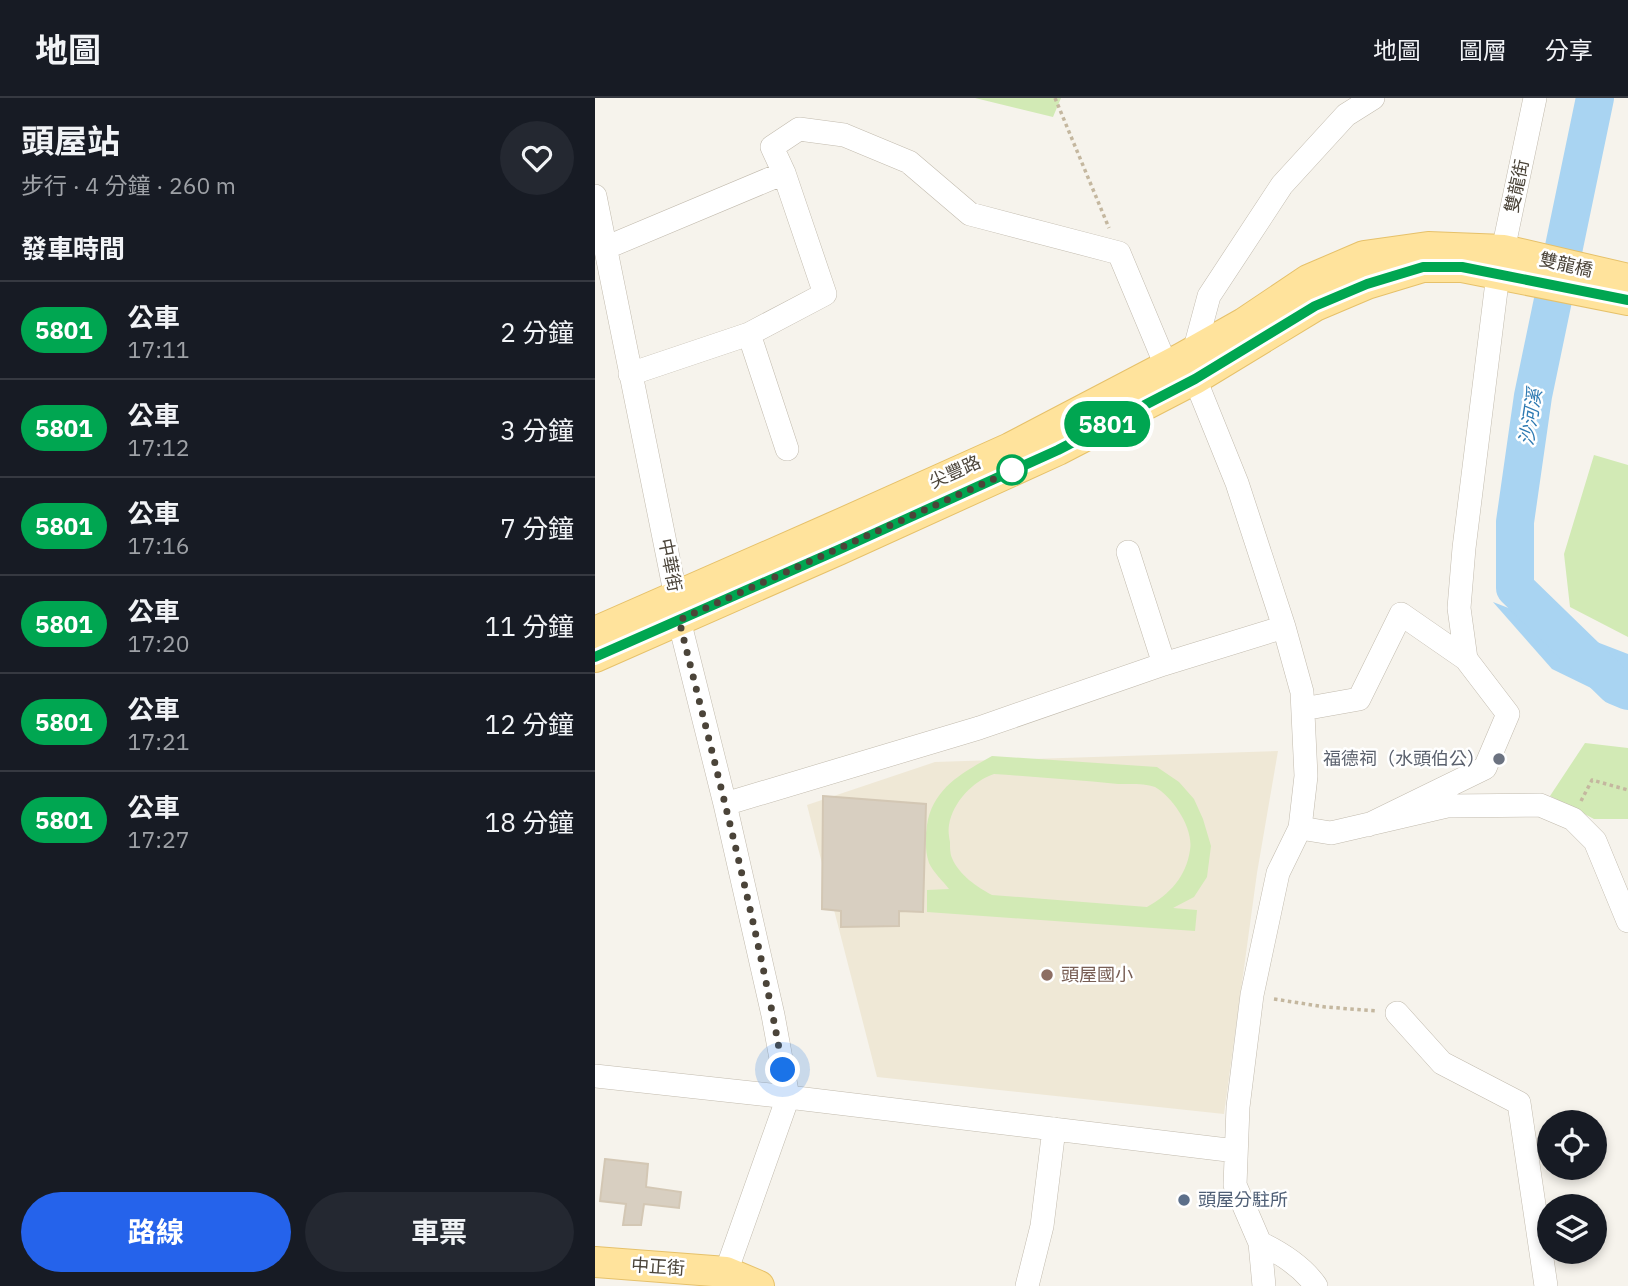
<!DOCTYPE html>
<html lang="zh-TW">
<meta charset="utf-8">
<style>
:root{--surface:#171b24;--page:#242831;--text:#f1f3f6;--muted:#9ea1a6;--line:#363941;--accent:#2563eb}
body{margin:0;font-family:"IBM Plex Sans","Noto Sans TC",sans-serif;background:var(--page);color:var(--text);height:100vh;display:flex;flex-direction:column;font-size:26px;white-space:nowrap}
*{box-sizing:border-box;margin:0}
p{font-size:23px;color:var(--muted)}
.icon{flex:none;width:38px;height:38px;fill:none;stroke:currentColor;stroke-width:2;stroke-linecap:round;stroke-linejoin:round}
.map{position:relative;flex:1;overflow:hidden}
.panel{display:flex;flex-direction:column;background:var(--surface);width:595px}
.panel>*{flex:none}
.badge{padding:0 14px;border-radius:23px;font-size:24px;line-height:46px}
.tools{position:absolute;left:942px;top:1012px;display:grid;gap:14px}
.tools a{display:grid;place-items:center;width:70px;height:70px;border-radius:50%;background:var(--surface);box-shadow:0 4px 10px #0003;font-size:35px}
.you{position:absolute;width:35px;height:35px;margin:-18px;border:5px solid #fff;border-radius:50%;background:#1a73e8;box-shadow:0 0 0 10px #1a73e833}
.map>.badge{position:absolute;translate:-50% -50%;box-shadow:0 0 0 4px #fff}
h2{padding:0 21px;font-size:26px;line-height:63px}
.round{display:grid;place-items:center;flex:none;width:74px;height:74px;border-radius:37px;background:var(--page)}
.headline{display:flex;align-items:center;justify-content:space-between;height:119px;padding:0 21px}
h1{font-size:33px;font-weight:700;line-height:52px}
.action{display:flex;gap:14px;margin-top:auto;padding:14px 21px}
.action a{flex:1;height:80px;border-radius:42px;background:var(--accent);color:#fff;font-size:28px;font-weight:700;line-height:80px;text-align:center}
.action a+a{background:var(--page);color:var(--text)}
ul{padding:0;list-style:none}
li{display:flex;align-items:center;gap:21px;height:98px;padding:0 21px;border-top:2px solid var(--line)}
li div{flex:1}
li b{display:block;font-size:26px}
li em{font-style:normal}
li .badge{min-width:77px;font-weight:700;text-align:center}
header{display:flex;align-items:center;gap:42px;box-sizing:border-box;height:98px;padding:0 35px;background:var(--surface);border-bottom:2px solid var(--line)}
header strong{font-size:33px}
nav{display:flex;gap:38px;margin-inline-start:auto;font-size:24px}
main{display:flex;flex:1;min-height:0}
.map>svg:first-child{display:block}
.education{fill:#efe8d6}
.green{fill:#d2eab5;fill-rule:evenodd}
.water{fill:#a9d4f2}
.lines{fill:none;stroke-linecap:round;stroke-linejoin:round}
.river{stroke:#a9d4f2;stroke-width:38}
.building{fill:#d8cfc1;stroke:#d3c7b4;stroke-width:2}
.minor-casing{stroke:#c2bbae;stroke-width:24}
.major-casing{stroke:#e6c16a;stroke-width:32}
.path{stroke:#c4b79f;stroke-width:3.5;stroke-dasharray:3.5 3.5;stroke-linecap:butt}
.minor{stroke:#fff;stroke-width:23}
.major{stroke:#ffe39c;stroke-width:30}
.line-casing{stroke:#fff;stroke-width:16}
.line{stroke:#00a651;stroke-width:10}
.walk{stroke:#4b4439;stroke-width:7;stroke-dasharray:0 12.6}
.stop-dot{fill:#fff;stroke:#00a651;stroke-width:3.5}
.worship-dot{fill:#6b7280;stroke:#fff;stroke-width:2.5}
.education-dot{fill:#8d6e63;stroke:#fff;stroke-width:2.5}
.service-dot{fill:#5c6f8a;stroke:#fff;stroke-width:2.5}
.labels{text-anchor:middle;stroke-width:5;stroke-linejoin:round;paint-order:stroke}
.street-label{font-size:18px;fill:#4b4439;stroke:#fff}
.worship-label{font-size:18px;fill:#5b616d;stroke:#fff;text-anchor:end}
.education-label{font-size:18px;fill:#785e54;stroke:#fff;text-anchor:start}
.service-label{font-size:18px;fill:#4e5e75;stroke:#fff;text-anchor:start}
.water-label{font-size:19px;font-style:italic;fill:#2e7ab2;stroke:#fff}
</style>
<header>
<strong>地圖</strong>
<nav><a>地圖</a><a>圖層</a><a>分享</a></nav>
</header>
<main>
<section class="panel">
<div class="headline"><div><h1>頭屋站</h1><p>步行 · 4 分鐘 · 260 m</p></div><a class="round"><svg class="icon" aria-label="heart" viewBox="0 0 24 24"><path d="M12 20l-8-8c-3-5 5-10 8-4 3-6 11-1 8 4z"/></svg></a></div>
<h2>發車時間</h2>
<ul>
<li><span class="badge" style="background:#00a651;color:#fff">5801</span><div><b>公車</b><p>17:11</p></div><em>2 分鐘</em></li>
<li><span class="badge" style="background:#00a651;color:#fff">5801</span><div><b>公車</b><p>17:12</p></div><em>3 分鐘</em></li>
<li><span class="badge" style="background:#00a651;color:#fff">5801</span><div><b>公車</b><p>17:16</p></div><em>7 分鐘</em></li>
<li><span class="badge" style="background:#00a651;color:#fff">5801</span><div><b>公車</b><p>17:20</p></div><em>11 分鐘</em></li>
<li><span class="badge" style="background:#00a651;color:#fff">5801</span><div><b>公車</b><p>17:21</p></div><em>12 分鐘</em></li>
<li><span class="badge" style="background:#00a651;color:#fff">5801</span><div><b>公車</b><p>17:27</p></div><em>18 分鐘</em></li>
</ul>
<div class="action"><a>路線</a><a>車票</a></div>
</section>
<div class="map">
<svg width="1033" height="1188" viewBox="0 0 1033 1188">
<rect width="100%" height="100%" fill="#f6f3ec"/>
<path class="education" d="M683 653 662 775 629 1016 282 979 212 707 340 664Z"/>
<path class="green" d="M380 0H466L458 19Z
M999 357 1033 367V539L975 509 969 456Z
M990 645 1033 650V721H999L955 698Z
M397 658 562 669 584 684 599 701 608 721 616 748 612 779 599 799 578 810 602 812 600 833 332 814V792L354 791C348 783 338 774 334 765 330 753 330 740 332 727 338 690 367 675 397 658ZM399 676C441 679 482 682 523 686 533 686 550 685 560 689 578 699 599 731 595 752 591 779 575 796 552 809L397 797C382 789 364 777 357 760 355 756 355 749 355 744 354 739 353 733 354 727 358 704 378 683 399 676Z"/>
<path class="water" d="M898 504 1033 556V608L957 571Z"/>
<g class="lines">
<path class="river" d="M1000 0 938 298 920 424V490L1021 588 1033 593"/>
</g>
<path class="building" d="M228 698 331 706 328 814 304 813V828L246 829V813L227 811Z
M10 1061 53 1066 51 1089 86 1094 84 1110 49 1106 46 1127H28L31 1106 5 1103Z"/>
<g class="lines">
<g class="minor-casing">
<path id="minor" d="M0 98 81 499 84 522 130 706 178 917 193 999 131 1174
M10 150 189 75
M154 236 192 351
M593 269 600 281 642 385 689 529 707 594 711 678 705 730 683 775 657 897 643 1009 640 1087 665 1145 669 1188
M35 276 154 236 230 196 189 75 177 49 204 31 249 37 314 64 375 116 524 155 570 265 587 260 600 250 614 198 687 87 751 17 778 0
M533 454 569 566
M708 611 764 601 806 516 871 561
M130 706 384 630 569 566 689 529
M773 727 890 670 913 616 871 561 864 510 869 450 903 176 940 0
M705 730 736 735 852 708 945 707 978 721 1000 743 1033 823
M802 915 847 965 924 1005 951 1188
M0 978 193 999 641 1053
M665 1145C686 1155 707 1168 721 1188
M432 1188 447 1128 459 1031"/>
</g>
<g class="major-casing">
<path id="major" d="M0 534 239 429 415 350 587 260 649 225 713 182 769 158 833 149 909 152 1033 181
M0 559 243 452 463 352 600 281 720 208 772 186 828 169H867L1033 202
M0 1164 131 1174 164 1188"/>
</g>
<path class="path" d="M460 0 514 130
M986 703 997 682 1033 692
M679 901 730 909 783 913"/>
<use href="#minor" class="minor"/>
<use href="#major" class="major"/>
</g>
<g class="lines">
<g class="line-casing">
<path id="line" d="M0 559 243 452 463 352 600 281 720 208 772 186 828 169H867L1033 202"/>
</g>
<use href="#line" class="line"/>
<path class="walk" d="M188 972C161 820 121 671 84 522L421 371 417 372"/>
</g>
<circle class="stop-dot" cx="417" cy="372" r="14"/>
<circle class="worship-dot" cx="904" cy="661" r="7"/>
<circle class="education-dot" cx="452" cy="877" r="7"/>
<circle class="service-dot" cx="589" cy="1102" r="7"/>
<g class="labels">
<g class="street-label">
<text transform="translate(922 88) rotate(-78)" y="6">雙龍街</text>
<text transform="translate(971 167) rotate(13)" y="6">雙龍橋</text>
<text transform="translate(360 374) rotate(-24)" y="6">尖豐路</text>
<text transform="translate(75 467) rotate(79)" y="6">中華街</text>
<text transform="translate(63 1169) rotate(4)" y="6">中正街</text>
</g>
<g class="worship-label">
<text x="890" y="667">福德祠（水頭伯公）</text>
</g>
<g class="education-label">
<text x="466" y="883">頭屋國小</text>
</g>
<g class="service-label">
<text x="603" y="1108">頭屋分駐所</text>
</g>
<g class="water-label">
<text transform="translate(935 319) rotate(-81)" y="7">沙河溪</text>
</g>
</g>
</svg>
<div class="tools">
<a><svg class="icon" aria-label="locate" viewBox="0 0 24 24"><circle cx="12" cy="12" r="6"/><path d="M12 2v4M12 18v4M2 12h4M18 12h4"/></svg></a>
<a><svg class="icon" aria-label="layers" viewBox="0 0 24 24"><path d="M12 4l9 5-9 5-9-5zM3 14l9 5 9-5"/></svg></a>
</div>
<div class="you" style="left:188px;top:972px"></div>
<b class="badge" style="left:512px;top:326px;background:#00a651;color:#fff">5801</b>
</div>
</main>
